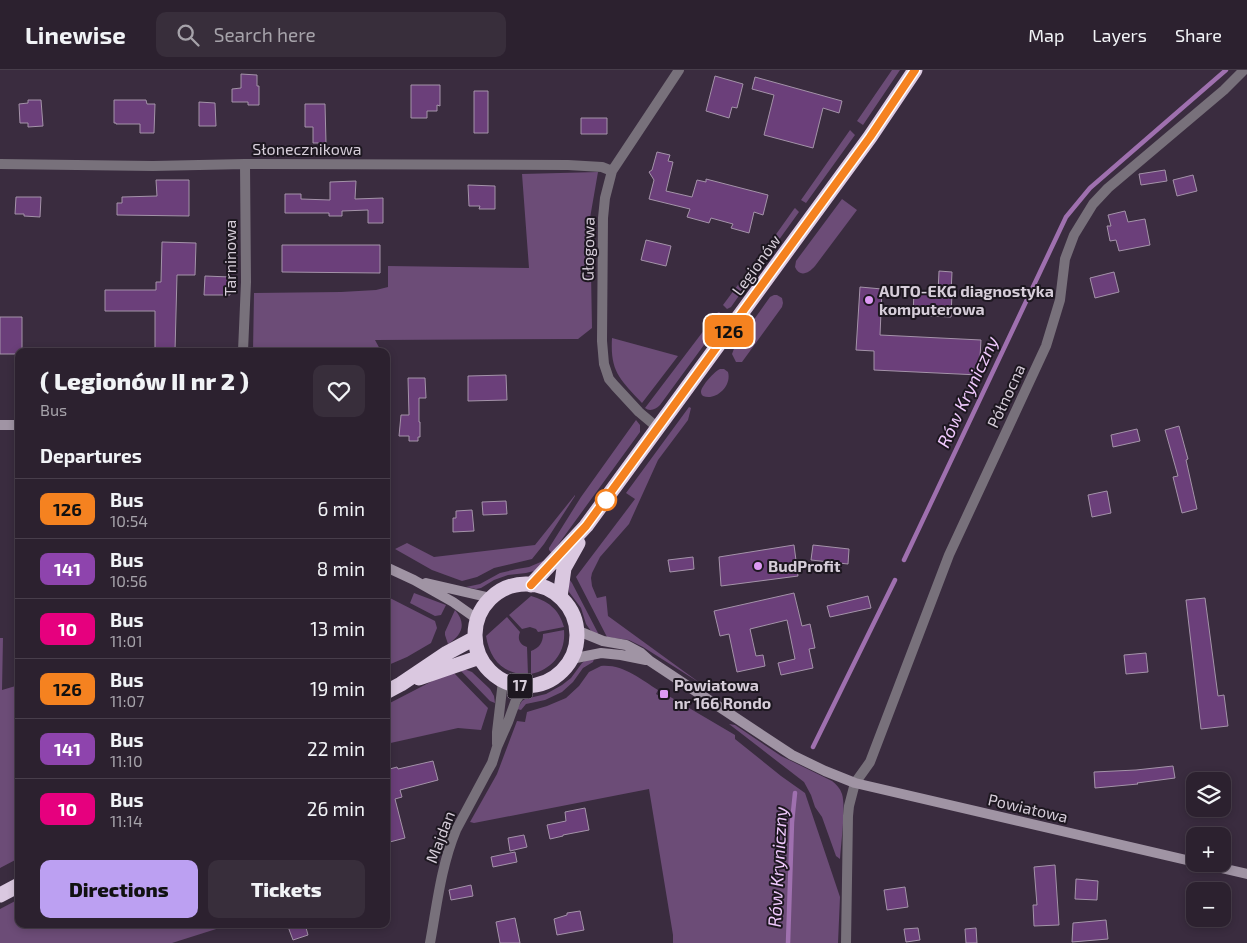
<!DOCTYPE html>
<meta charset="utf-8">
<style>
:root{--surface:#2c212f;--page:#382e3b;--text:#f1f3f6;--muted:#a6a3aa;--line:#483e4b;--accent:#bca0f2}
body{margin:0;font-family:"Exo 2",sans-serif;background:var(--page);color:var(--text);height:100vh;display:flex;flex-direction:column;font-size:19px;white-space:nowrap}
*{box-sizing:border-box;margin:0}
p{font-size:16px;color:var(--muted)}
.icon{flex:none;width:28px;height:28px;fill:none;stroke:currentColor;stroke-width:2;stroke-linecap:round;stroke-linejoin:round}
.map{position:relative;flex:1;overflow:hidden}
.side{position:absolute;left:15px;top:278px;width:375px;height:580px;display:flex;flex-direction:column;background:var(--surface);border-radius:10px;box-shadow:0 2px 8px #0003,0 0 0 1px var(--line)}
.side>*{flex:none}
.badge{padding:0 10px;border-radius:8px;font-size:18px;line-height:32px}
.tools{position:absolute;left:1186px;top:702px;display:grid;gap:10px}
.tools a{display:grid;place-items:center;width:45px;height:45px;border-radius:10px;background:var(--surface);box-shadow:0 2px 8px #0003,0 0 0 1px var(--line);font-size:25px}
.map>.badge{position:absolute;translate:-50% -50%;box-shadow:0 0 0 2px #fff}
h2{padding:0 25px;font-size:19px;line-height:45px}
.round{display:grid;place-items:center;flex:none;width:52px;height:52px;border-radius:10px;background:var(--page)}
.headline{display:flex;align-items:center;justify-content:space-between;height:85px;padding:0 25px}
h1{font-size:24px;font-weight:800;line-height:38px}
.button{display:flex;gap:10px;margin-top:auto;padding:10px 25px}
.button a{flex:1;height:58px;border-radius:10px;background:var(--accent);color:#111;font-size:20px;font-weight:800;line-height:58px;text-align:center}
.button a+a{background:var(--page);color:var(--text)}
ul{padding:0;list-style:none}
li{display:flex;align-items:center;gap:15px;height:60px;padding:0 25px;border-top:1px solid var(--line)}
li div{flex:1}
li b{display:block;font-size:19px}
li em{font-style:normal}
li .badge{min-width:55px;font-weight:700;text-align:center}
header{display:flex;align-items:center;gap:30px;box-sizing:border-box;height:70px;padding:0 25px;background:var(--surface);border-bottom:1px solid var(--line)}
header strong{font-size:24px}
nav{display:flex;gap:28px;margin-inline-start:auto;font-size:18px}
.search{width:350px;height:45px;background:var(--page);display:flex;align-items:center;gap:12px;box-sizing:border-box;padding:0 18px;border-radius:10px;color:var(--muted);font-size:19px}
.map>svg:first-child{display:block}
.green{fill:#6c4c77}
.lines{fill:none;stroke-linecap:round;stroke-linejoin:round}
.stream{stroke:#9f70af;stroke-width:4.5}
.building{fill:#6b3f7a;stroke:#a493a9}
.street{stroke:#78717b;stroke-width:10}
.secondary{stroke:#a094a4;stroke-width:10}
.highway{stroke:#dac8e0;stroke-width:15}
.line-casing{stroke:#fff;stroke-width:11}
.line{stroke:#f58220;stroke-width:8}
.poi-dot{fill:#dd99f4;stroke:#1d1720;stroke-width:2}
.stop-dot{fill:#fff;stroke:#f58220;stroke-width:2.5}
.labels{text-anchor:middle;stroke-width:4;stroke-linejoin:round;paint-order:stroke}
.shield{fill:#1d1720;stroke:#9e96a2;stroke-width:1}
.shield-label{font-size:15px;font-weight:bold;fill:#d6cdd9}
.street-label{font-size:16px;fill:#d6cdd9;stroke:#1d1720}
.poi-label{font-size:16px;font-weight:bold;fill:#d6cdd9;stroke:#1d1720;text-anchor:start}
.water-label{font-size:18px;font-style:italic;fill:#f1cafe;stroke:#1d1720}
</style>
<header>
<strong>Linewise</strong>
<div class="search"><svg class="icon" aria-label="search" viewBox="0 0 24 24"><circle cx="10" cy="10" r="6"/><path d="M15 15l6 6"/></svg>Search here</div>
<nav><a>Map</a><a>Layers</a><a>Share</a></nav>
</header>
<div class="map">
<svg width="1247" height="873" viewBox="0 0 1247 873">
<rect width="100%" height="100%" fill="#3a2c3f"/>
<path class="green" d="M892 0H900L863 55 857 51Z
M850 60 855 65 806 133 801 130Z
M598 102 590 148 592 258 578 269 375 270 381 281H253L254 223 341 222 376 220 388 217V196L529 198 522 104Z
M842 129 857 140 815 196C809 203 800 208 795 197L796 191Z
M795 138 799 142 773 178 771 179 767 177 794 139Z
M763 181 768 185 731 237 727 239 723 235Z
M774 225H777L782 228 783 233 782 237 742 292H736L732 284 735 276 770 227Z
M719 242 723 245V249L660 335C656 339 650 342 645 338L717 243Z
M612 268 678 286 642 333C620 309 610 302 612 268Z
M720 299H724L728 302C732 316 716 331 703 326 702 325 701 324 701 322 701 316 715 301 720 299Z
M689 337 691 338 688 350 658 390 629 454 600 487 592 503 591 508 592 516 597 528 606 526 608 546 700 613 643 577 629 570 607 567 576 507 635 429 626 423Z
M636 350 640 355V362L552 483 549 480V478L581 427Z
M575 425V426L544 474 532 489 494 498 477 507 462 511 432 500 395 479 407 473 434 487 535 475Z
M543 491H546L534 501 526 503 508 505 494 510 481 518 476 519 466 517 480 514 500 503 517 499 529 497Z
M567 506 572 513 598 563 597 565 591 561 586 554 581 538 569 522Z
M414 523 446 535 441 545 435 546 410 533Z
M386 526 435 551 437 558 431 573 407 587 386 596Z
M531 526C548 531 559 539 564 557L538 562 536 559 530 557 522 559 509 545Z
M455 540C467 554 462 565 448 574L445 565V562Z
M507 547 520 562C517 569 520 575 527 577L528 605C503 604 490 590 486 566Z
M564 560C566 582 553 599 531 604V581C539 578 543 573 543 564Z
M0 568H3L2 620 19 615V788L0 798Z
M594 589 593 592 583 598 573 612 562 622 545 630 526 634 521 640 517 639 522 631 525 629 546 624 562 615 571 608 582 593 586 590Z
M601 596C623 594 640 609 658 620L656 624 664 629 667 625 735 665V669L781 706 805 723 840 827 838 873H673V865L649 719 474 753 470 752 497 704 517 651 525 652 527 642 547 636 566 628 579 616 589 602Z
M459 599H464L472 602 490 619 494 626 495 633 490 631Z
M454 603 488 638 481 660 458 658 386 674V635L444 605Z
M729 654 735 655 781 686 832 711C836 714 840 718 842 724 846 737 841 773 840 789L836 786 822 747 815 737 811 725 804 712Z
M19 829V854H232L172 873H0V839Z"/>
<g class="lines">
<path class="stream" d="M904 490 1066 147 1090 118 1226 0
M813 677 895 510
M788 873 792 752 795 723"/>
</g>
<path class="building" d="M241 4 257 5V16H259V35H248V32H232V19L241 18Z
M715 6 743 14 737 38 732 37 729 48 706 41Z
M755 7 842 31 839 43 823 38 813 78 764 65 774 25 752 19Z
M411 15H440V36L437 35V41H427V48H411Z
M474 21H488V63H474Z
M28 30H41L43 56 28 57V53H20L19 34 28 33Z
M114 30H146L147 34H155L154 63H140V54H116V53H114Z
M199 32 215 33 216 56H199Z
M305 34H325L326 73H313V57H305Z
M581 48H607V64H581Z
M657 82 670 85 668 91 673 92 666 121 692 127 697 110 706 112V109L768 125 763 145 754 142 749 163 731 158 733 154 711 148 709 153 687 147 690 139 649 129 654 110 649 102 652 100Z
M1165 100 1167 111 1141 115 1139 104Z
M1193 105 1197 121 1177 126 1173 110Z
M156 110H189V146L117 145V133H122V127L157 126Z
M356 111 355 129 383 128V153H368V140L342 141V146H329V143H285V124H301V129L330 130V112Z
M468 115 495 116V139H479L480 136H469Z
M16 127H41L40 147 24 146V144H15Z
M1125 141 1128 152 1145 149 1150 175 1119 181 1116 170 1110 171 1107 156H1111L1108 145Z
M646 170 671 176 666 196 641 190Z
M162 172 196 173 195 205H177L175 281H155V241H105V220H156V212H161Z
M282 175H380V203L282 202Z
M939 201 952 202 951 223H952L951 247 913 245 914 221 938 223Z
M1114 202 1119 222 1095 228 1090 208Z
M205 206 230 207V225H204Z
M860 217 882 219 880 265 981 270 979 305 874 300V281L856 280Z
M0 247H22V281H19V284H0Z
M506 305 507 330 468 331V306Z
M408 308H425L426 328H419V352H420V367H418V371H409V366H399L401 345H409Z
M1179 356 1188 389 1186 390 1197 439 1182 443 1173 407 1178 406 1165 360Z
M1137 359 1140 371 1113 377 1111 365Z
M1107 421 1111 443 1092 447 1088 425Z
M506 431 507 444 483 445 482 432Z
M472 440 474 461 453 462V448H456V441Z
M794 475 798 506 721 516 719 487Z
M813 475 849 479 848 494 811 490Z
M693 487 694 499 670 502 668 490Z
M794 523 802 556 810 554 815 578 809 579 813 598 781 605 778 593 795 589 787 550 750 559 756 586 763 585 765 596 737 602 729 564 720 566 714 541Z
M868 526 871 538 830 547 827 536Z
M1205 528 1218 626 1224 625 1228 656 1201 659 1186 530Z
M1146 583 1148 602 1126 604 1124 585Z
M433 691 438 710 400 720 402 727 395 729 405 768 386 773V700L397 697 398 699Z
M1173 696 1175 708 1137 713 1138 714 1095 718 1094 702 1136 700Z
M585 738 589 760 563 765V766L550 769 547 755 566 751 565 742Z
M524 765 527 777 510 781 508 768Z
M515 782 517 792 493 797 491 787Z
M1055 795 1059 855 1034 856 1033 835H1037L1034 797Z
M1076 809 1098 811 1097 830 1075 829Z
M471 815 473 826 451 830 449 820Z
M905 817 908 837 887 840 884 820Z
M580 841 584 860 557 865 554 849 567 845V843Z
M515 848 520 873H500L496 852Z
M1106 850 1108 869 1072 872 1073 853Z
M287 854H305L308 865 293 870Z
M918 858 920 870 906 872 904 859Z
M976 858 977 873H966L965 859Z"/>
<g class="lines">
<path class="street" d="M0 94 153 96 245 94 568 95 602 97 612 101
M243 281 246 212 245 94
M658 358 639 342 615 316 609 309 604 294 602 271 603 148 605 128 612 101 679 0
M497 674V662L503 611
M430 873C437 835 441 796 456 760L487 702 492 693 497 677 508 652 516 630 526 616
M846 873 848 746 849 736 855 713 870 692 949 485 1046 276 1060 230 1065 189 1074 165 1093 134 1108 118 1224 20 1244 0"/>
<path class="secondary" d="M0 355H19
M386 497 414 510 453 532 477 549
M426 513 491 528
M576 560 603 571 626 575 641 583 650 591 792 685 825 701 855 713 1195 792
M571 589 601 583 621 585 646 590
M1204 794 1247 804"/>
<path class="highway" d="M475 565a51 51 0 1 1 102 0a51 51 0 1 1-102 0Z
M531 515 586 456 870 67 915 0
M560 527 564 498 578 473
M419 608 480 587
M386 622 401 614 447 583 475 568
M0 825 19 815"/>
</g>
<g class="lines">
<g class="line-casing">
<path id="line" d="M531 515 586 456 870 67 915 0"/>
</g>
<use href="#line" class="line"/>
</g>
<g class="poi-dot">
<circle cx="869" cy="230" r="5"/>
<circle cx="758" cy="496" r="5"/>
<rect x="659" y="619" width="10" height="10" rx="2.5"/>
</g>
<circle class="stop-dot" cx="606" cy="430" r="10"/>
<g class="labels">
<rect class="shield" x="507.5" y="603.5" width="25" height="25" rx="4"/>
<g class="shield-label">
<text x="520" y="621">17</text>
</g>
<g class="street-label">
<text x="307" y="85">Słonecznikowa</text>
<text transform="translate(588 179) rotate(-89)" y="6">Głogowa</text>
<text transform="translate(230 188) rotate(-90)" y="6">Tarninowa</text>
<text transform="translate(756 195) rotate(-54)" y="6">Legionów</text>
<text transform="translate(1006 326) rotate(-65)" y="6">Północna</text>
<text transform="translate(1028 738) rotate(13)" y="6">Powiatowa</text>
<text transform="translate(440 767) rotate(-69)" y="6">Majdan</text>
</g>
<g class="poi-label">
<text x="879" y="227">AUTO-EKG diagnostyka<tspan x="879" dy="18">komputerowa</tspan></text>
<text x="768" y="502">BudProfit</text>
<text x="674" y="621">Powiatowa<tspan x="674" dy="18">nr 166 Rondo</tspan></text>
</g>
<g class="water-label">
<text transform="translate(968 322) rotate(-65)" y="6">Rów Kryniczny</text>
<text transform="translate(778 797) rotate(-87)" y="6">Rów Kryniczny</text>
</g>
</g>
</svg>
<div class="tools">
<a><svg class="icon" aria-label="layers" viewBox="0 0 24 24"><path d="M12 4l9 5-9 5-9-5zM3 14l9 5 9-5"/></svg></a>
<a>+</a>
<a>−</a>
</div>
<b class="badge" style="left:729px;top:261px;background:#f58220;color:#111">126</b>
<section class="side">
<div class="headline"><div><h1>( Legionów II nr 2 )</h1><p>Bus</p></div><a class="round"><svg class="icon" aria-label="heart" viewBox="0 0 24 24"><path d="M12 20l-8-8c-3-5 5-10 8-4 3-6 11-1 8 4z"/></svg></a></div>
<h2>Departures</h2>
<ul>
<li><span class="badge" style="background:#f58220;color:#111">126</span><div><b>Bus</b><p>10:54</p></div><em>6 min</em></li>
<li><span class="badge" style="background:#8e44ad;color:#fff">141</span><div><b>Bus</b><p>10:56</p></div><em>8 min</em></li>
<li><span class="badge" style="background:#e6007e;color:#fff">10</span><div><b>Bus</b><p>11:01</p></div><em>13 min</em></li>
<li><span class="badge" style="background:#f58220;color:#111">126</span><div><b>Bus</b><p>11:07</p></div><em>19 min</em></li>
<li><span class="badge" style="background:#8e44ad;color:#fff">141</span><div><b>Bus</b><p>11:10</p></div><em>22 min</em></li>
<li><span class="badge" style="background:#e6007e;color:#fff">10</span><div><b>Bus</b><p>11:14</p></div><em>26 min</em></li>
</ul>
<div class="button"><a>Directions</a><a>Tickets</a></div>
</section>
</div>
